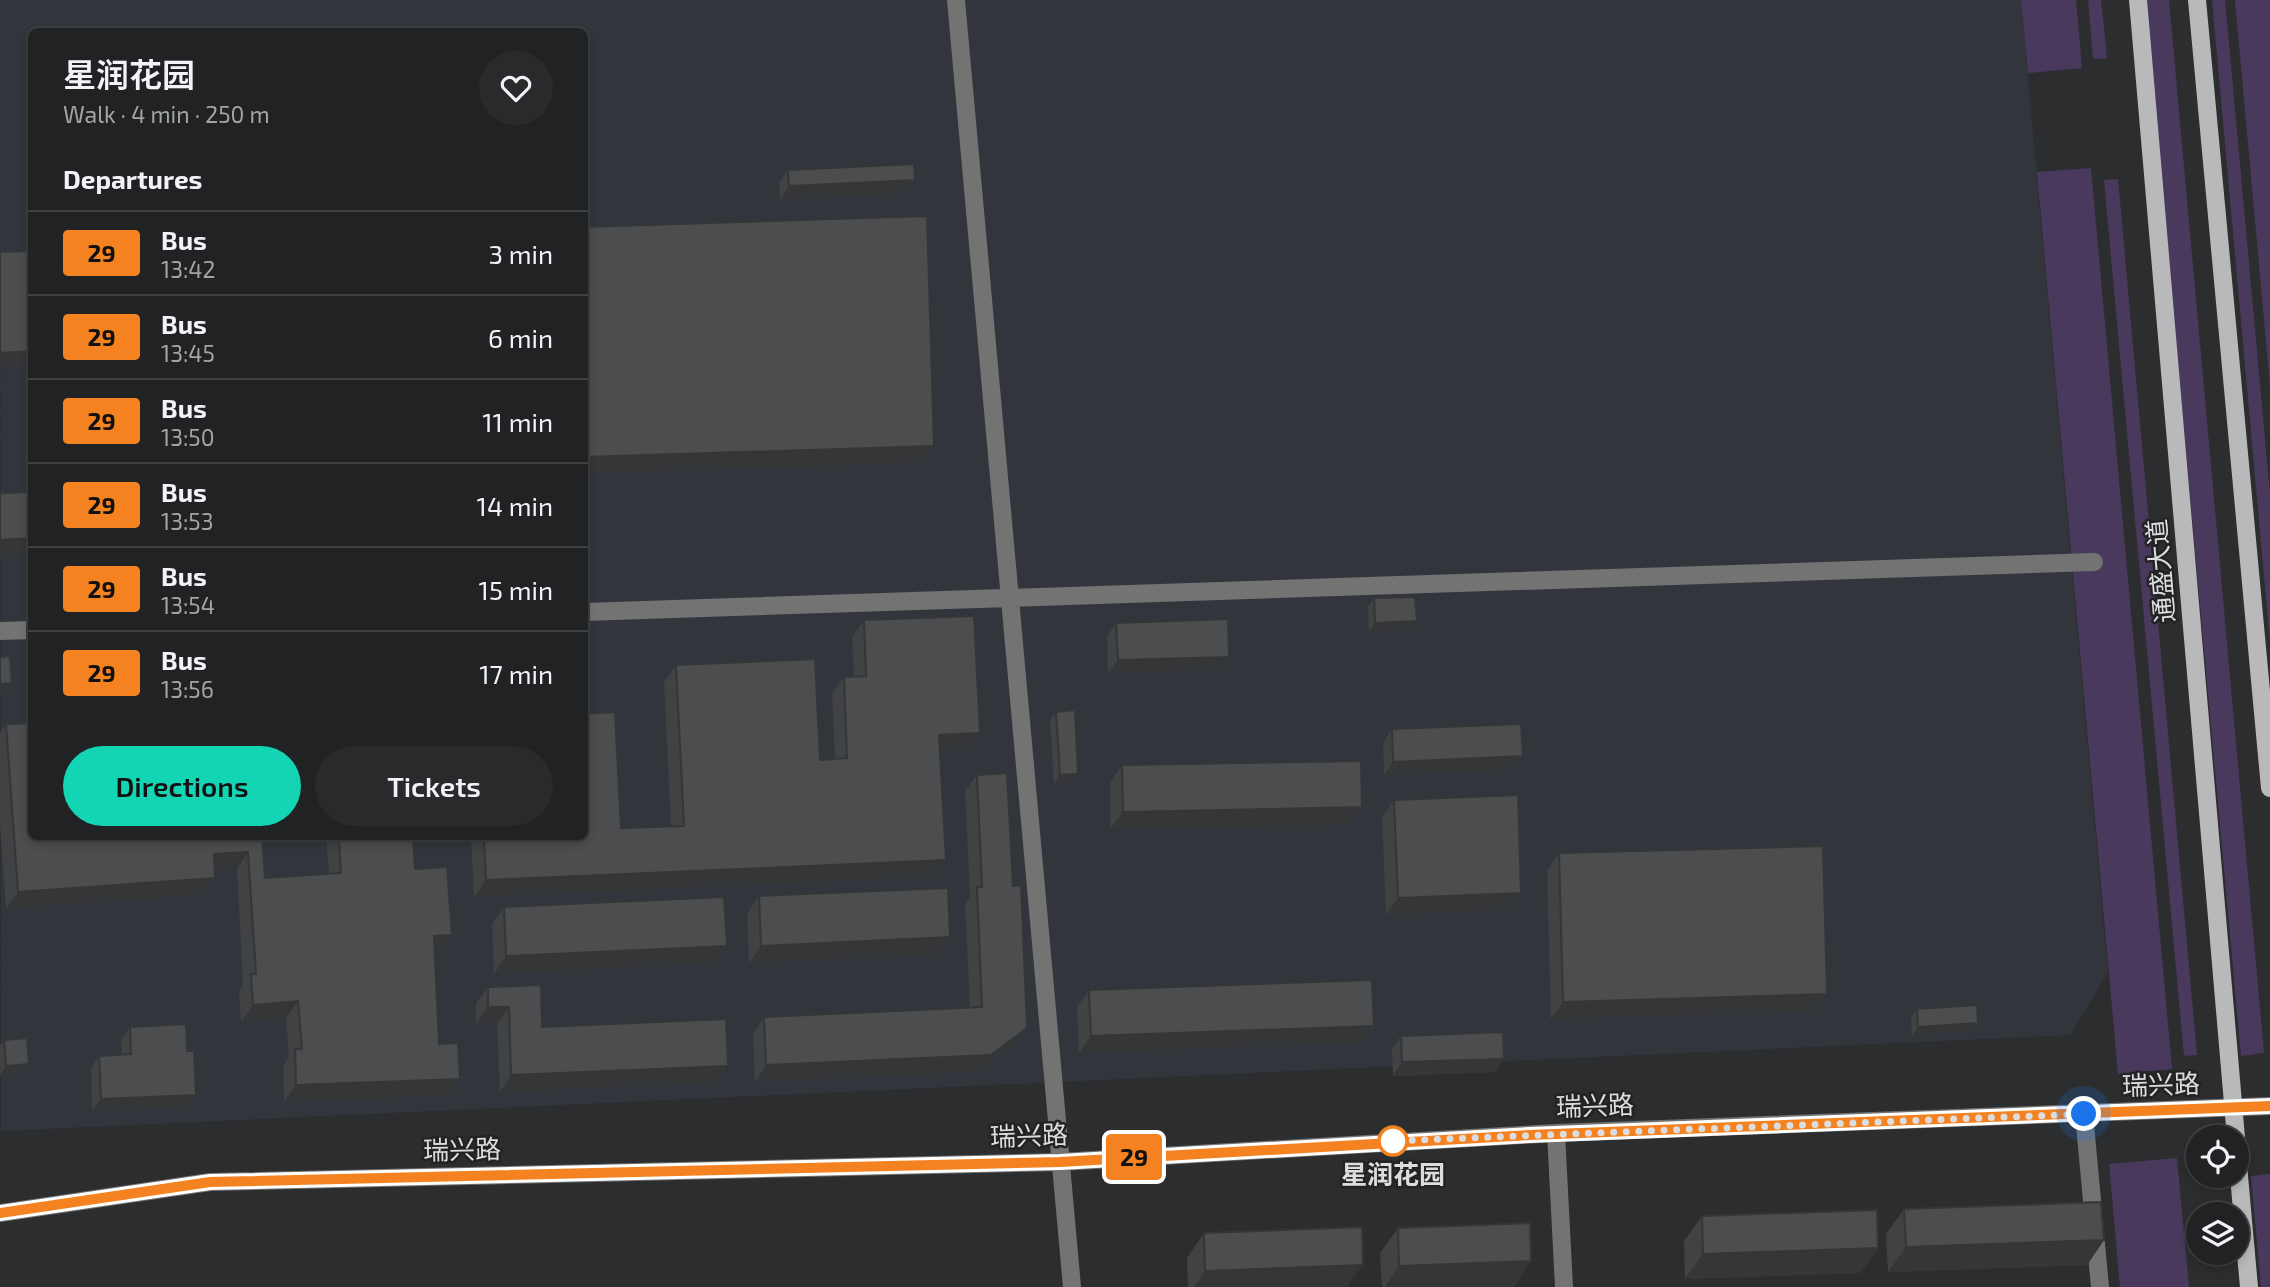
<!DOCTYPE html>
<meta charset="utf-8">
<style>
:root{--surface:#212223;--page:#292a2b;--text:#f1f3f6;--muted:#a2a4a6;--line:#3e3f41;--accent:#13d5b3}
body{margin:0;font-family:"Exo 2","Noto Sans SC",sans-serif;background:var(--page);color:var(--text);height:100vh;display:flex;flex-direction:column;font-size:26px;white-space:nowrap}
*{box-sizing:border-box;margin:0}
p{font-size:23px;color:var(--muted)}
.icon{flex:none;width:38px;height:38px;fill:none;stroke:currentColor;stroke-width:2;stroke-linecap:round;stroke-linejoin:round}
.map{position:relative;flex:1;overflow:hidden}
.drawer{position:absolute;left:28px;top:28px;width:560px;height:812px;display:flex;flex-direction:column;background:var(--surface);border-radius:10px;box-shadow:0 4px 10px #0003,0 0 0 2px var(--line)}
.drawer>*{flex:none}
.badge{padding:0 14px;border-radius:5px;font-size:24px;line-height:46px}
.tools{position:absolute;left:2186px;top:1125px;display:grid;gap:14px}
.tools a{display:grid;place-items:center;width:63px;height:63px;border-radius:50%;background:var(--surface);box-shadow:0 4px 10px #0003,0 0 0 2px var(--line);font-size:35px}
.you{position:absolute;width:35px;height:35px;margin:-18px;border:5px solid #fff;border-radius:50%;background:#1a73e8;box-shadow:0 0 0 10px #1a73e833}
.map>.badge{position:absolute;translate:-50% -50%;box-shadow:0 0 0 4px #fff}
h2{padding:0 35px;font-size:26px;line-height:63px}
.round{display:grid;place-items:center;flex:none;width:74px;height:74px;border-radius:37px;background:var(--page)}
.head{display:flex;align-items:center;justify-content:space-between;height:119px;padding:0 35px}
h1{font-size:33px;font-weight:600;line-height:52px}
.button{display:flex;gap:14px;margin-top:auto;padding:14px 35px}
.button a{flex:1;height:80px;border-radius:42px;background:var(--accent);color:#111;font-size:28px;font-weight:600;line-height:80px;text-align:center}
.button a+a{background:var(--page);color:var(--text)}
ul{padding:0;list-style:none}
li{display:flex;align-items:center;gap:21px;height:84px;padding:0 35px;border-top:2px solid var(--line)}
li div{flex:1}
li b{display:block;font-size:26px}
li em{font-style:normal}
li .badge{min-width:77px;font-weight:700;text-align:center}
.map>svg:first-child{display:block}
.built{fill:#32353c;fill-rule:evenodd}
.green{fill:#493a5d}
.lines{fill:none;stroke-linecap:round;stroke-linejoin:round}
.minor{stroke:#737374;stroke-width:18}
.major{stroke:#b9b9bc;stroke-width:18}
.wall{fill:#404244}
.shaded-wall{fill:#343637}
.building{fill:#4b4d4f;stroke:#343637;stroke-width:2}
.line-casing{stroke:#fff;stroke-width:16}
.line{stroke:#f58220;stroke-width:10}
.walk{stroke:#dcddde;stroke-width:7;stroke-dasharray:0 12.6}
.stop-dot{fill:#fff;stroke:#f58220;stroke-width:3.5}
.labels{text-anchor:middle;stroke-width:5;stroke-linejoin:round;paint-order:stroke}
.street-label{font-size:26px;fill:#dcddde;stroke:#222325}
.stop-label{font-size:26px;font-weight:bold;fill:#dcddde;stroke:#222325}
</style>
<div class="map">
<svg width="2270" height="1287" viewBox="0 0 2270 1287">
<rect width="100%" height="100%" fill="#2c2d2f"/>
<path class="built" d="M0 0H2021L2108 973 2070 1035 1 1131ZM32 32H584V836H32Z"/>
<path class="green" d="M2021 0H2076L2082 68 2028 73Z
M2088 0H2101L2107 58 2093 59Z
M2145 0H2169L2264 1053 2241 1056Z
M2212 0H2225L2270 495V642Z
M2235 0H2270V386Z
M2091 168 2172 1069 2118 1074 2037 172Z
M2118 179 2197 1055 2184 1056 2104 180Z
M2177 1158 2189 1287H2120L2109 1164Z
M2270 1174V1287H2261L2251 1176Z"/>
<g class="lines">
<path class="minor" d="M956 0 1072 1287
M584 612 2094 562
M0 631 32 630
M2084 1114 2100 1287
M1556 1133 1564 1287
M0 1213 210 1182 1060 1162 1556 1133 2270 1106"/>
<path class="major" d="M2138 0 2236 1138
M2197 0 2270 788
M2236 1143 2249 1287"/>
</g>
<path class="wall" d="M788 170 906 193 780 200 779 183Z
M1374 598 1417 621 1410 630 1369 632 1368 607Z
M864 620 968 750 940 751 934 877 474 897 471 838 455 839V836H584L585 714 621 828 671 826 664 682 676 665 820 760 835 759 832 694 844 677 854 676 852 637Z
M1116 623 1229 657 1220 670 1108 673 1107 636Z
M1056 712 1078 774 1072 783 1054 784 1050 720Z
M6 724 32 836 262 840 265 878 329 874 326 836H413L415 869 452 935 440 952H435L439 1044 448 1096 284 1102 283 1066 289 1057 286 1018 241 1022 239 991 243 985 237 869 215 870 203 895 6 909 0 825V733Z
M1392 729 1523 756 1513 769 1384 775 1383 743Z
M1122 765 1350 825 1110 829V783Z
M977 775 1015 1044 979 1072 755 1082 753 1034 764 1017 970 1008 965 904 970 897 965 791Z
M1394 800 1521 893 1509 910 1386 915 1382 817Z
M1559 853 1815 1012 1551 1019 1547 871Z
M759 896 938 955 749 963 747 914Z
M504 907 715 963 494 974 492 924Z
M488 987 542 1027 728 1066 716 1083 500 1092 497 1023 476 1024V1003Z
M1089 990 1374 1026 1362 1043 1079 1053 1077 1007Z
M1917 1009 1972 1031 1912 1036 1911 1018Z
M130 1027 187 1051 196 1095 188 1107 92 1111 91 1068 99 1056 122 1054 121 1039Z
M1401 1036 1495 1072 1393 1076 1392 1049Z
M4 1040 23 1073 0 1075V1045Z
M1904 1209 2104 1240 2087 1265 1888 1272 1886 1234Z
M1702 1216 1878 1248 1860 1273 1685 1279 1684 1241Z
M1398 1228 1514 1287H1382L1380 1253Z
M1204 1233 1347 1287H1188L1187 1258Z"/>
<path class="shaded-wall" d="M915 180 906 193 780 200 789 186Z
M32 351V356L24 367 0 368V353Z
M934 446 921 463 584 474V457Z
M32 538V554L0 555V540Z
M1417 621 1410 630 1369 632 1375 623Z
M1229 657 1220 670 1108 673 1118 660Z
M12 683 6 692H0V684Z
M980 733 968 750 928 752 939 735Z
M1523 756 1513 769 1384 775 1393 762Z
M1078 774 1072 783 1054 784 1060 775Z
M1362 807 1350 825 1110 829 1123 812Z
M252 836H319L249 841Z
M457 836H472L471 838 455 839Z
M248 852 237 869 202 871 214 854Z
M946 860 934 877 474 897 486 880Z
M215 878 203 895 6 909 18 892Z
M1521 893 1509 910 1386 915 1398 898Z
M452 935 440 952 423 953 434 936Z
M950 937 938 955 749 963 761 946Z
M727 946 715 963 494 974 506 956Z
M1827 994 1815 1012 1551 1019 1563 1002Z
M298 1001 286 1018 241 1022 253 1005Z
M488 1007H509L497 1023 476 1024Z
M1978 1023 1972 1031 1912 1036 1918 1027Z
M1374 1026 1362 1043 1079 1053 1091 1036Z
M1027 1028 1015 1044 979 1072 755 1082 766 1065Z
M1504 1059 1495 1072 1393 1076 1402 1062Z
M29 1064 23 1073 0 1075 6 1066Z
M728 1066 716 1083 500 1092 511 1075Z
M460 1079 448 1096 284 1102 296 1085Z
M196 1095 188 1107 92 1111 101 1099Z
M2104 1240 2087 1265 1888 1272 1906 1247Z
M1878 1248 1860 1273 1685 1279 1703 1254Z
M1531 1261 1514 1287H1385L1399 1266Z
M1363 1265 1347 1287H1194L1205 1271Z"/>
<path class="building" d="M914 164 915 180 789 186 788 170Z
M927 216 934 446 584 457V227Z
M30 251 31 258 32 257V351L0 353V252Z
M32 492V538L0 540V493Z
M1415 597 1417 621 1375 623 1374 598Z
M974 616 980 733 939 735 946 860 486 880 484 836H584V701L585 714 615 712 621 828 684 826 676 665 815 659 820 760 847 758 844 677 866 676 864 620Z
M1228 619 1229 657 1118 660 1116 623Z
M10 656 12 683 0 684V657Z
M1075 710 1078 774 1060 775 1056 712Z
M32 723V836H262L265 878 341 873 339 836H413L415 869 447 867 452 935 434 936 439 1044 458 1043 460 1079 296 1085 295 1049H302L298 1001 253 1005 251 974H256L248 852 214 854 215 878 18 892 6 724Z
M1521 724 1523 756 1393 762 1392 729Z
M1361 761 1362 807 1123 812 1122 765Z
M1007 773 1013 886 1021 885 1027 1028 991 1055 766 1065 764 1017 982 1007 977 887H982L977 775Z
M1518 795 1521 893 1398 898 1394 800Z
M1823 846 1827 994 1563 1002 1559 853Z
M948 888 950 937 761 946 759 896Z
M724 897 727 946 506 956 504 907Z
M1372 980 1374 1026 1091 1036 1089 990Z
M541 985 542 1027 726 1019 728 1066 511 1075 509 1007H488V987Z
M1977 1005 1978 1023 1918 1027 1917 1009Z
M186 1024 187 1051H194L196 1095 101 1099 99 1056 131 1054 130 1027Z
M1503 1032 1504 1059 1402 1062 1401 1036Z
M27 1038 29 1064 6 1066 4 1040Z
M2101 1202 2104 1240 1906 1247 1904 1209Z
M1877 1210 1878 1248 1703 1254 1702 1216Z
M1530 1223 1531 1261 1399 1266 1398 1228Z
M1362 1227 1363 1265 1205 1271 1204 1233Z"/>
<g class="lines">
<g class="line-casing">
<path id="line" d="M0 1213 210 1182 1060 1162 1529 1135 2270 1106"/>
</g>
<use href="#line" class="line"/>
<path class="walk" d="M1393 1141H1390L2084 1114"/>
</g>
<circle class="stop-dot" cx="1393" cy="1141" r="14"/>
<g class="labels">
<g class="street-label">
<text transform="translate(2161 571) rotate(-95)" y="9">通盛大道</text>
<text transform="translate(2161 1085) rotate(-2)" y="9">瑞兴路</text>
<text transform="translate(1595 1106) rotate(-2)" y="9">瑞兴路</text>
<text transform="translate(1029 1136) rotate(-2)" y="9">瑞兴路</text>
<text transform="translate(462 1150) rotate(-1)" y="9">瑞兴路</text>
</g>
<g class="stop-label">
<text x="1393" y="1184">星润花园</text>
</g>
</g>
</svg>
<div class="tools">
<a><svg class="icon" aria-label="locate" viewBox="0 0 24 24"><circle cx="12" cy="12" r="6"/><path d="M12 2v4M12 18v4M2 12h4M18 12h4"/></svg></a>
<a><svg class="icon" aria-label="layers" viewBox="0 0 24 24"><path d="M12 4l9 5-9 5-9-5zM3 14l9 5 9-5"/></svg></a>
</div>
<div class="you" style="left:2084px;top:1114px"></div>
<b class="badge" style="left:1134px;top:1157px;background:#f58220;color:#111">29</b>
<section class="drawer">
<div class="head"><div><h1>星润花园</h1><p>Walk · 4 min · 250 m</p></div><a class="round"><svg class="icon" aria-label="heart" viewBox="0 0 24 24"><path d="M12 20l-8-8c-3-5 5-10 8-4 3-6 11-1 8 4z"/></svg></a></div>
<h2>Departures</h2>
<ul>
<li><span class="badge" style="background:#f58220;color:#111">29</span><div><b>Bus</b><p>13:42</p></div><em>3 min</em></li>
<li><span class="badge" style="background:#f58220;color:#111">29</span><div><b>Bus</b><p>13:45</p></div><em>6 min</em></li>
<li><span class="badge" style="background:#f58220;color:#111">29</span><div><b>Bus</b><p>13:50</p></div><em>11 min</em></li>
<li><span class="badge" style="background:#f58220;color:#111">29</span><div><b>Bus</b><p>13:53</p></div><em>14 min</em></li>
<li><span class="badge" style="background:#f58220;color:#111">29</span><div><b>Bus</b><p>13:54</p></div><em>15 min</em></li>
<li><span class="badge" style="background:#f58220;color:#111">29</span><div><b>Bus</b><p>13:56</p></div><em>17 min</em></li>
</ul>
<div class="button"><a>Directions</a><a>Tickets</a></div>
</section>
</div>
